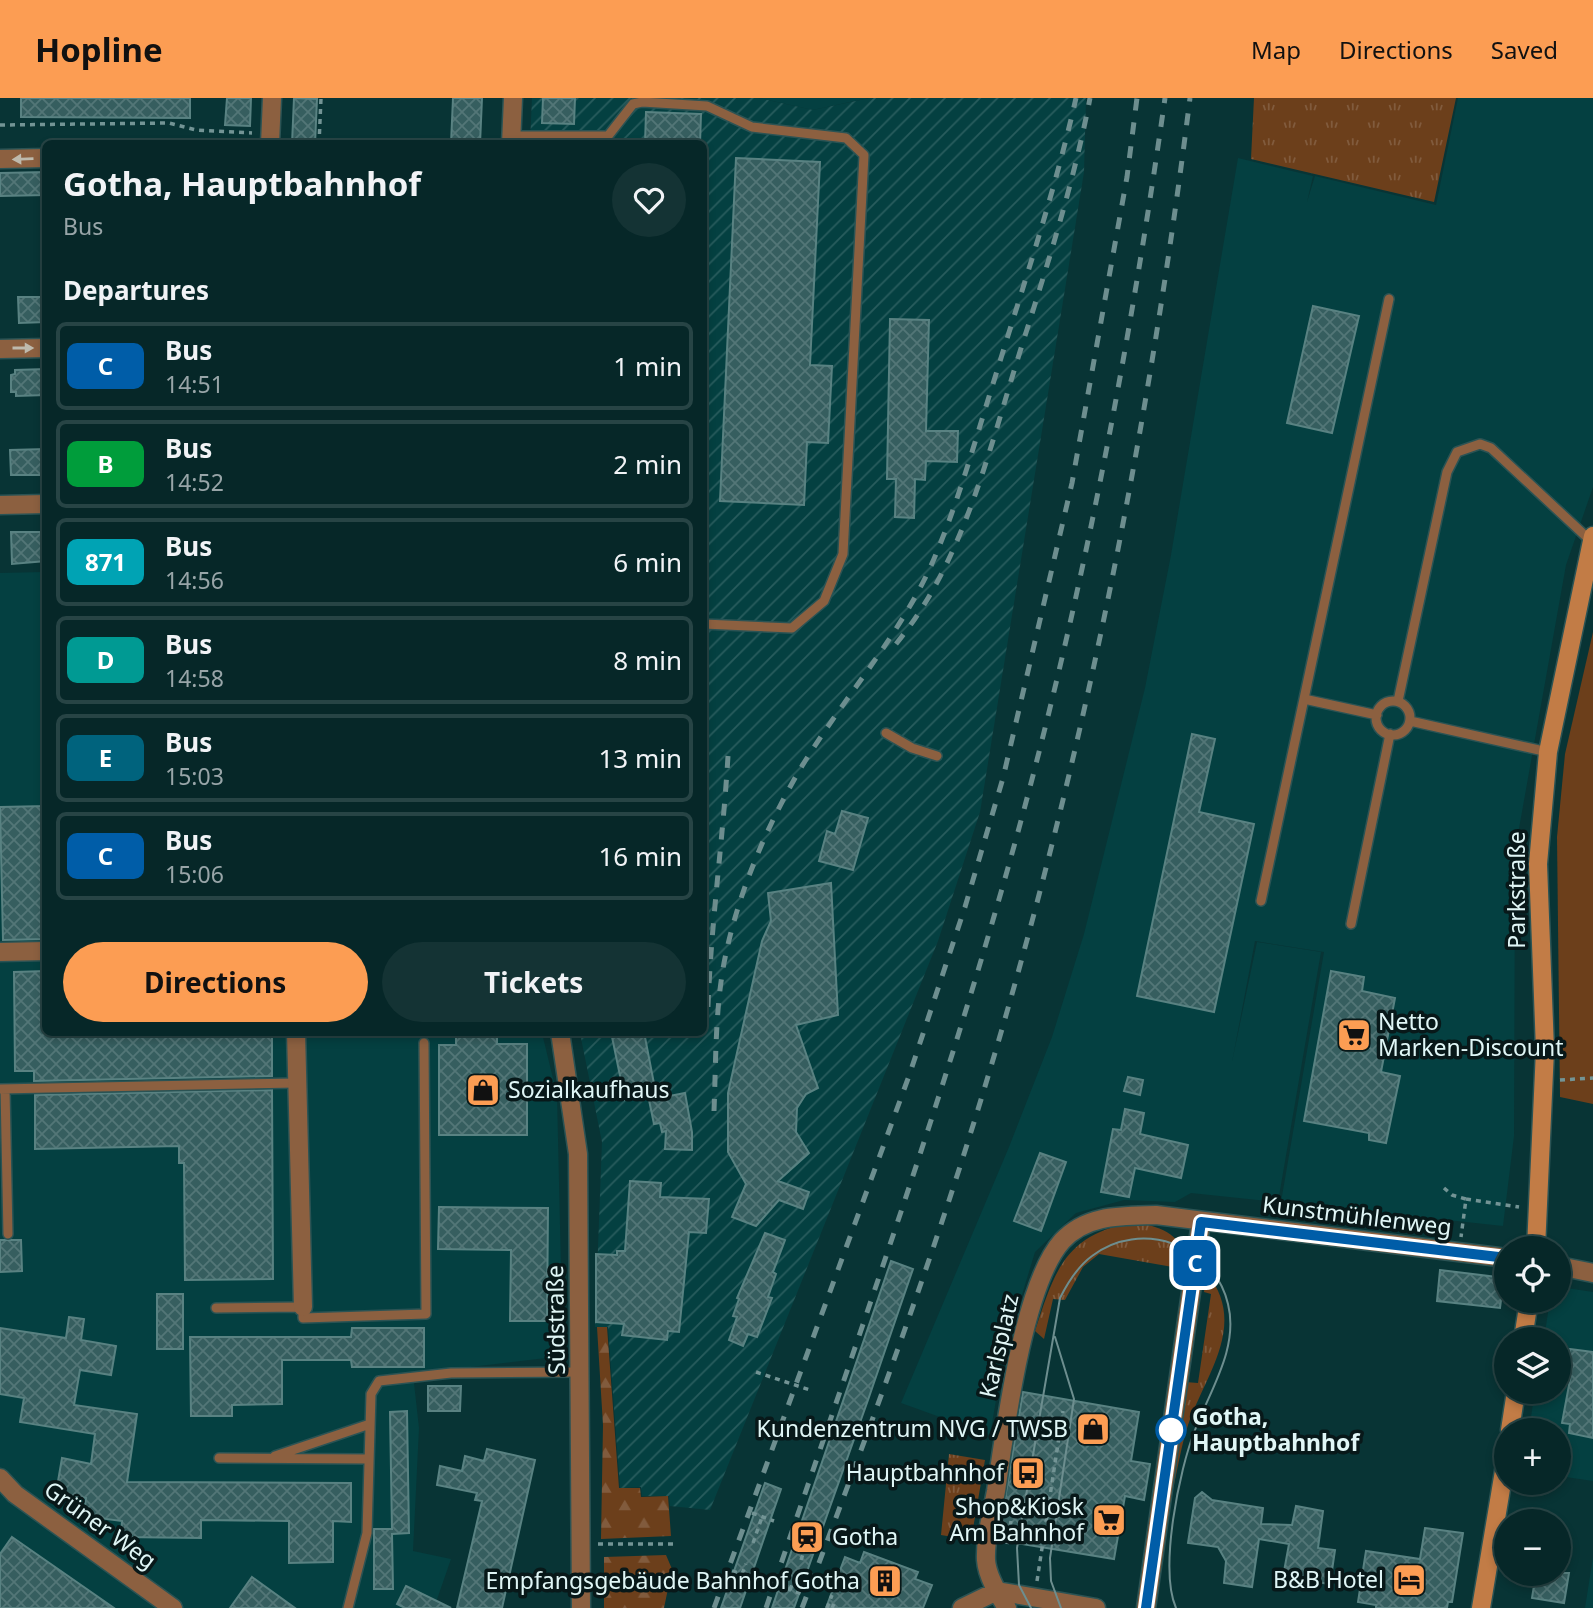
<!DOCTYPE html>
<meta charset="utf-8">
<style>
:root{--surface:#062728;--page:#143334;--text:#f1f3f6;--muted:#98a5a8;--line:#274445;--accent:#fc9d53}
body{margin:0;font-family:"Noto Sans",sans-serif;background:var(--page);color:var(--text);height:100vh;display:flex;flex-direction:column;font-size:26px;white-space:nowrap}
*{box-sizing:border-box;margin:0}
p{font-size:23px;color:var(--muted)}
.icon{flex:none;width:38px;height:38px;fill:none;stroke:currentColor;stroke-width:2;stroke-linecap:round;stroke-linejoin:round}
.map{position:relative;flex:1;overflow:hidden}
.panel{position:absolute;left:42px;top:42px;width:665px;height:896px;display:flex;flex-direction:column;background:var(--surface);border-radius:10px;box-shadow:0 4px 10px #0003,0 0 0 2px var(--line)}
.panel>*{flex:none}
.badge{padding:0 14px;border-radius:10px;font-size:24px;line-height:46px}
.buttons{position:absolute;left:1494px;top:1138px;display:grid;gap:14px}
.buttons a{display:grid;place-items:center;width:77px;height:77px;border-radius:50%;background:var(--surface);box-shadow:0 4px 10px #0003,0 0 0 2px var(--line);font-size:35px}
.map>.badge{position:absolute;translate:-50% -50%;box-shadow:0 0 0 4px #fff}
h2{padding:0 21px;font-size:26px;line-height:63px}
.round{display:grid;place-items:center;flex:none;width:74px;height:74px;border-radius:37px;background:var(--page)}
.summary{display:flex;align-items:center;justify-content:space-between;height:119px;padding:0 21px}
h1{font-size:33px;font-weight:700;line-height:52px}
.cta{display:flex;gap:14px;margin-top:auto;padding:14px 21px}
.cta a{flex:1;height:80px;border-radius:42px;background:var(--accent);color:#111;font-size:28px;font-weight:700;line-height:80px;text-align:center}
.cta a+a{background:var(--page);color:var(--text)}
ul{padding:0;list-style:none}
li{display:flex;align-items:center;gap:21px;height:88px;margin:0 14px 10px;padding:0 7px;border:4px solid var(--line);border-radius:10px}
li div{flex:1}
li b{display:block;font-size:26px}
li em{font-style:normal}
li .badge{min-width:77px;font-weight:700;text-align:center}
header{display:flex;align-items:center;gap:42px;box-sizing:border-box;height:98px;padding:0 35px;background:var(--accent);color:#111}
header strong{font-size:33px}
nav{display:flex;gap:38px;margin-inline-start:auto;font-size:24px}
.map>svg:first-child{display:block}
.built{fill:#044041}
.industrial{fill:url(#industrial-furrows)}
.grass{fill:url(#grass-tufts)}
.forest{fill:url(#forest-firs)}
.park{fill:#6c3f1b}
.building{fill:url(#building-cross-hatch);stroke:#598282;stroke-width:2}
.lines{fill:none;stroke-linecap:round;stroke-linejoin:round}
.lane-casing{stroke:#2b5354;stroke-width:12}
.street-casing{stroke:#2b5354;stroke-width:21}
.secondary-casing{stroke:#2b5354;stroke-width:21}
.path{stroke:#739495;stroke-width:3.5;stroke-dasharray:5 5;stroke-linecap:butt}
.lane{stroke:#8c6040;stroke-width:9}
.street{stroke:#8c6040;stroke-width:18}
.secondary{stroke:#c27c46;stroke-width:18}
.tram{stroke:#6d8e8f;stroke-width:2}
.rail{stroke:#6d8e8f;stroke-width:5;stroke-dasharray:12 12;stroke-linecap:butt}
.oneway{fill:#bebaad}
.line-casing{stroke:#fff;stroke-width:16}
.line{stroke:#005da8;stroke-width:10}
.stop-dot{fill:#fff;stroke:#005da8;stroke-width:3.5}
.labels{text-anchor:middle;stroke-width:7;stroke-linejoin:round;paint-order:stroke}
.street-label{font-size:23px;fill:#e0f6f6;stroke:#081819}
.poi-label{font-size:23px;fill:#e0f6f6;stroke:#081819;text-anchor:end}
.stop-label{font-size:23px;font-weight:bold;fill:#e0f6f6;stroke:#081819;text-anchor:start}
</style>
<header>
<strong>Hopline</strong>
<nav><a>Map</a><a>Directions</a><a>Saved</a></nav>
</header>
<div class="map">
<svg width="1593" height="1510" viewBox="0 0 1593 1510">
<defs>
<pattern id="industrial-furrows" width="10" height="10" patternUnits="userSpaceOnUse" patternTransform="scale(1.75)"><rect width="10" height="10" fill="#044041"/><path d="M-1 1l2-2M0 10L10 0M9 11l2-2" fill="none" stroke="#285c5d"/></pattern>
<pattern id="grass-tufts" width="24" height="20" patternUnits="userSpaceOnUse" patternTransform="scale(1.75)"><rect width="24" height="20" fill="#6c3f1b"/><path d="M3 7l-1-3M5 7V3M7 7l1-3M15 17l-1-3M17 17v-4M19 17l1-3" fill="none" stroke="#815b3d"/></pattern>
<pattern id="forest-firs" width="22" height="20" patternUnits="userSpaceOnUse" patternTransform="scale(1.75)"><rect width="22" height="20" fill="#6c3f1b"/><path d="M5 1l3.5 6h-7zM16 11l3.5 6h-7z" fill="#815b3d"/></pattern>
<pattern id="building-cross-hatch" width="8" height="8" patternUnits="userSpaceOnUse" patternTransform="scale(1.75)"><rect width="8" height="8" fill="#365e5f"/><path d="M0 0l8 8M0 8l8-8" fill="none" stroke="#537677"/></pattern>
</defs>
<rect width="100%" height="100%" fill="#083435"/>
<path class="built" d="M758 0H869L813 12Z
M1458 0H1593V389L1566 467 1515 753 1514 1038 1503 1128 1281 1104 1324 854 1255 843 1232 964 1257 844 1321 854 1278 1104 1191 1095 1175 1104 1124 1102 1076 1115 1035 1154 1004 1256 990 1337 901 1305 1009 1049 1052 939 1084 836 1145 590 1171 457 1238 60 1313 78 1307 104 1315 78 1436 107Z
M45 474 46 934 542 935 557 997 563 1258 413 1276 419 1330 413 1453 451 1461 434 1510H0V475Z
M1560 1189 1593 1194V1383L1559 1378V1332H1529L1535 1293H1559V1241H1544L1550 1202H1559Z
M1593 1459V1510H1585Z"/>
<path class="industrial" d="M532 0H758L813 12 870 0H1086L1084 74 980 714 938 843 710 1412 670 1408 669 1398H642L641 1389 620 1390 608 1229H595L602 1044 580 935 704 934V46H530Z"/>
<path class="grass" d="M1254 0H1456L1434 104 1251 61Z
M1135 1124C1165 1130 1185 1137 1184 1171L1099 1156 1083 1169 1065 1202 1053 1201 1044 1241 1035 1233C1055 1172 1065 1136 1135 1124Z
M1207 1175C1248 1227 1206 1275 1188 1327 1181 1348 1178 1370 1173 1391H1169L1185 1284 1198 1285 1211 1196 1204 1194Z
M949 1356 985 1362 971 1442 941 1437Z"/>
<path class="forest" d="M597 1229H607L619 1390H640L641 1399 668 1398 671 1438 601 1441 603 1327Z
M666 1457 672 1471 664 1510H604V1459Z"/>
<path class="park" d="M1593 534V1006L1560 999 1557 739 1565 656Z"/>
<path class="building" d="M21 0H190V20L21 19Z
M227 0H251L250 28 225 27Z
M294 0 317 1 315 46H292Z
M453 0H482L480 46H451Z
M543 0H575L574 26 542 25Z
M646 14 701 16 700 46H645Z
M736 60 820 64 810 267 832 268 828 345 807 344 804 407 720 403Z
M46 74V97L0 98V75Z
M18 199H46V224L19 225Z
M1313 208 1359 218 1332 335 1287 325Z
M890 221 929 222 926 333H958L957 364 926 363 925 382 915 381 914 420 895 419 896 381H887Z
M46 271V297L16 298V294H11V277L15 276V272Z
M46 351V377H11L10 352Z
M11 434H46V463L12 466Z
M1192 636 1215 641 1199 714 1254 726 1214 914 1137 898Z
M46 708V841L3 842 0 709Z
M842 713 868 720 853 772 819 763 827 733 835 736Z
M831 785 838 917 796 927 818 990 806 996 797 1010 796 1034 809 1055 778 1083 809 1094 803 1111 779 1102 756 1128 732 1119 746 1086 728 1054V995L762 843 771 823 768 795Z
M46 873V934H272V978L34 983V973H15L14 874Z
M1331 873 1364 879 1362 893 1395 900 1381 974 1400 978 1386 1045 1369 1042V1035L1304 1023Z
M456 934H497V946H527V1037H439V947H456Z
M611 934H644L656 996 625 1002Z
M1128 979 1143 982 1140 997 1124 993Z
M272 992 273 1181 185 1182 184 1065H179V1048L35 1051V997Z
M685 995 692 1034V1052L665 1051 666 1033 662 1034 660 1025 654 1026 649 1002Z
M1125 1011 1144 1015 1140 1036 1188 1047 1181 1080 1135 1070 1129 1099 1101 1094 1113 1031 1121 1032Z
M1040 1055 1066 1064 1041 1133 1014 1123Z
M630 1083 661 1085 660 1099 709 1101 706 1135 689 1134 679 1234 668 1233 667 1242 622 1237 624 1226 596 1224V1156L617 1157V1153H625Z
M439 1109 548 1110 547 1223H510L511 1152 438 1151Z
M765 1135 785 1142 773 1174 776 1176 768 1199 772 1200 757 1239 748 1236 743 1248 729 1242 737 1219 733 1218 739 1201 737 1200Z
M0 1142H21L22 1173 0 1174Z
M891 1163 913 1171 868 1302 794 1510H772Z
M1440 1172 1497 1179 1503 1187 1500 1210 1437 1203Z
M157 1196H183V1251H157Z
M69 1219 84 1221 81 1242 116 1248 111 1277 80 1272 74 1307 137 1316 127 1384 351 1385V1424L333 1423V1464L289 1465V1423L201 1422V1440L121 1439 122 1423 84 1418 86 1400 56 1395 62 1360 91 1366 95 1336 20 1324 24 1300 0 1296V1230L66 1240Z
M352 1230H424V1269H352L351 1262H282V1306L232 1307V1318H191L190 1239H351Z
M1570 1251 1593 1254V1340L1569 1335 1570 1326 1562 1325 1572 1271 1567 1270Z
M428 1288H461L460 1313H428Z
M1023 1294 1139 1314 1131 1363 1150 1366 1144 1402 1125 1398 1114 1461 998 1442Z
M407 1313 409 1435 392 1436 393 1491H374V1431H392L390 1314Z
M487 1351 535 1362 502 1510H457L482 1403 475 1402 477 1395 437 1387 440 1368 462 1373 465 1358 484 1363Z
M765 1385 781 1391 740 1510H721Z
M1202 1394 1212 1402 1263 1410 1261 1426 1292 1427 1296 1408 1323 1413 1318 1450 1335 1452 1330 1486 1283 1479 1289 1446 1259 1441 1252 1489 1224 1485 1226 1463 1218 1449 1188 1445 1195 1400Z
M1425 1430 1463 1435 1452 1504H1448L1447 1510H1376V1507L1358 1504 1366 1453 1420 1461Z
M12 1439 114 1510H0V1456Z
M864 1454 918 1474 915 1481 932 1487 923 1510H826L845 1459 860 1465Z
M1536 1475H1569L1564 1505 1532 1500Z
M252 1479 295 1510H230Z
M406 1488 451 1510H405L397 1506Z"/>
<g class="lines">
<g class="lane-casing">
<path id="lane" d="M511 38H608L633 6 642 4 707 8 752 29 846 40 864 57 843 456 824 503 792 530 704 526
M1304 601 1377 617
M1398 603 1447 374 1457 354 1480 346 1491 350 1592 444
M1376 620a17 17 0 1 1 34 0a17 17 0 1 1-34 0Z
M1410 623 1548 654
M886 635 912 650 937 658
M1261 803 1389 201
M1351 826 1390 636
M0 991 297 985
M5 991 8 1136
M216 1210 303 1209V1220L426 1216 424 945
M275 1358 370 1326
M219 1360 369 1361
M348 1510 367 1435 371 1296 379 1283 451 1275 580 1274"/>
</g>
<g class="street-casing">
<path id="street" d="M270 46 272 0
M511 46 513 0
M0 61 46 60
M0 251 46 250
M0 407 46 406
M0 854 46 853
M296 934 303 1209
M560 934 578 1056 581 1510
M1559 1168 1593 1175
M0 1380 15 1396 173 1510
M962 1510 997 1493 1096 1510
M1007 1510C998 1496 987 1478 986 1462 985 1439 992 1415 996 1393 1005 1332 1023 1187 1062 1143 1087 1116 1122 1118 1156 1117L1507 1160
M1146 1510 1201 1124"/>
</g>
<g class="secondary-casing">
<path id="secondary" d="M1536 1150 1545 952 1538 766 1548 654 1593 438
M1523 1241 1529 1202
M1510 1332 1516 1293
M1481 1510 1507 1355"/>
</g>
<path class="path" d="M0 27 169 25 196 32 252 35
M319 46 321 0
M1560 982 1593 980
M1444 1090 1452 1097 1466 1101 1461 1139
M1466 1101 1519 1109
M756 1274 810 1292 809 1294
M752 1415 774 1423
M796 1430 823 1440
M753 1445 762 1419
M598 1446H673
M1007 1446 1011 1423
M801 1462 810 1435
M732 1473 754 1480
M742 1476 746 1466
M1037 1483 1063 1313
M777 1487 802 1496
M790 1492 793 1483
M827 1510 832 1497
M832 1510 834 1506"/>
<use href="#lane" class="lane"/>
<use href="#street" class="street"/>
<use href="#secondary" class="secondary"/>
<path class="tram" d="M1055 1239 1074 1301 1050 1460 1051 1483 1061 1510
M1031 1510 1019 1487 1017 1450 1060 1200C1068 1184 1077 1169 1092 1158 1140 1121 1214 1146 1228 1206 1239 1250 1210 1292 1195 1332 1179 1372 1159 1471 1176 1510"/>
<path class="rail" d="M896 546C963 464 987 359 1018 260 1045 174 1073 89 1090 0
M708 909C711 825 723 742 728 658
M714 1013C716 963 715 914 724 865 737 797 767 727 802 668 843 601 897 541 930 470 958 407 976 339 997 273 1025 182 1055 93 1076 0
M714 1510 909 978 965 809 1003 680 1072 385 1127 79 1137 0
M766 1510C844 1279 927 1049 995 815 1073 549 1126 275 1165 0
M802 1510C863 1348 924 1186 975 1021 1078 689 1147 345 1190 0"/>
</g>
<defs><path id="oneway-solid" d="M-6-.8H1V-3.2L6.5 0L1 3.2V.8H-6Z" transform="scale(1.75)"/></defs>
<g class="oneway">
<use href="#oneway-solid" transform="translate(23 61) rotate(178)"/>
<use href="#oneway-solid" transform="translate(23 250)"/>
</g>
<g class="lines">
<g class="line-casing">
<path id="line" d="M1146 1510 1201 1124 1507 1160"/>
</g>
<use href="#line" class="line"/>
</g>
<defs>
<g id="supermarket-square" transform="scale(1.75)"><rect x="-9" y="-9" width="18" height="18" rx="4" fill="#fc9d53" stroke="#081819"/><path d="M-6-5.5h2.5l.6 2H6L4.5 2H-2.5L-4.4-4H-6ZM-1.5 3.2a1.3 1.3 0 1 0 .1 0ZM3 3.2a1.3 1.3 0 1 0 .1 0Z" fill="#111"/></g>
<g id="shop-square" transform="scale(1.75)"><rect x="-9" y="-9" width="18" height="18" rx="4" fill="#fc9d53" stroke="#081819"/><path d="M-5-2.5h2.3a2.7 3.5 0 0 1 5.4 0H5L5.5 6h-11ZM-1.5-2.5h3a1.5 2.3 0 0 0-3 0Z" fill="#111"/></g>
<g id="bus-square" transform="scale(1.75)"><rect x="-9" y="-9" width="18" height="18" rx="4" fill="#fc9d53" stroke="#081819"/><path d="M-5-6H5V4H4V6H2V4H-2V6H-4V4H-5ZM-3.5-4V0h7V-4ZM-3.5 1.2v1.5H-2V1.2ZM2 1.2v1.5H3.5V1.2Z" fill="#111"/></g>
<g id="station-square" transform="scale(1.75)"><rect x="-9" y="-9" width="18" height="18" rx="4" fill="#fc9d53" stroke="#081819"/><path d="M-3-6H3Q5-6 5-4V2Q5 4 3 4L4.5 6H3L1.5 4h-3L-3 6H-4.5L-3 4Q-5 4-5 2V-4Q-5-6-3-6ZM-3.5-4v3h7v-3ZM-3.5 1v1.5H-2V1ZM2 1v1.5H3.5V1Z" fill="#111"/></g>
<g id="hotel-square" transform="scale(1.75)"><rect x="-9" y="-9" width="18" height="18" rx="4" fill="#fc9d53" stroke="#081819"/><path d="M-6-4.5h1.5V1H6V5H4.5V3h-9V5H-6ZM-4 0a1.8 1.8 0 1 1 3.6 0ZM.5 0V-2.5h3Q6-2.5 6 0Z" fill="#111"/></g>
<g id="building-square" transform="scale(1.75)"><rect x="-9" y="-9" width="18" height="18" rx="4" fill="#fc9d53" stroke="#081819"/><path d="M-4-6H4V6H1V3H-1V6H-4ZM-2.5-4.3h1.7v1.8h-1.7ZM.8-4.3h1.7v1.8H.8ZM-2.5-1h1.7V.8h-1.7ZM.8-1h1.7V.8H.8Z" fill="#111"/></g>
</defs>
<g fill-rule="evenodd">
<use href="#supermarket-square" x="1354" y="937"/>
<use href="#shop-square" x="483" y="992"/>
<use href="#shop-square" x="1093" y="1331"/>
<use href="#bus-square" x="1028" y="1375"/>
<use href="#supermarket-square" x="1109" y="1422"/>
<use href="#station-square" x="807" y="1439"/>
<use href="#hotel-square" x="1409" y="1482"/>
<use href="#building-square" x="885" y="1483"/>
</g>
<circle class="stop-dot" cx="1171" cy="1332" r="14"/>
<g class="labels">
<g class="street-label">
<text transform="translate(1517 792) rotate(-90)" y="8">Parkstraße</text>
<text transform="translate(1357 1118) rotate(7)" y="8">Kunstmühlenweg</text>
<text transform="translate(556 1222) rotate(-91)" y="8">Südstraße</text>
<text transform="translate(999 1248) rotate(-77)" y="8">Karlsplatz</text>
<text transform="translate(100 1427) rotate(36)" y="8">Grüner Weg</text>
</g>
<g class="poi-label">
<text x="1378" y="932" text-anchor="start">Netto<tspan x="1378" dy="26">Marken-Discount</tspan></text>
<text x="508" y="1000" text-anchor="start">Sozialkaufhaus</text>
<text x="1068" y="1339">Kundenzentrum NVG / TWSB</text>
<text x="1004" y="1383">Hauptbahnhof</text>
<text x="1084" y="1417">Shop&amp;Kiosk<tspan x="1084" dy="26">Am Bahnhof</tspan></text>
<text x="832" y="1447" text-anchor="start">Gotha</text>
<text x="1384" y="1490">B&amp;B Hotel</text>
<text x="860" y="1491">Empfangsgebäude Bahnhof Gotha</text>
</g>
<g class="stop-label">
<text x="1192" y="1327">Gotha,<tspan x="1192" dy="26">Hauptbahnhof</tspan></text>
</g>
</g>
</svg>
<div class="buttons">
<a><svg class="icon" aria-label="locate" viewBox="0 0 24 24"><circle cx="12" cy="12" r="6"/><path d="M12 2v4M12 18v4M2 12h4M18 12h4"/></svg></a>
<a><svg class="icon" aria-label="layers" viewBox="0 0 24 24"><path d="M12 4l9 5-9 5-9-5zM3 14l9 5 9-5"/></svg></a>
<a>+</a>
<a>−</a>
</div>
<b class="badge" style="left:1195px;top:1165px;background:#005da8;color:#fff">C</b>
<section class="panel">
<div class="summary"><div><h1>Gotha, Hauptbahnhof</h1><p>Bus</p></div><a class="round"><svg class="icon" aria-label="heart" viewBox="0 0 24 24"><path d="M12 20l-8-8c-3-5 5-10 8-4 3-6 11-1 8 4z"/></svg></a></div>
<h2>Departures</h2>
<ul>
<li><span class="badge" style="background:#005da8;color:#fff">C</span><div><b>Bus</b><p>14:51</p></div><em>1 min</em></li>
<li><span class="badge" style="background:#009d3b;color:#fff">B</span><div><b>Bus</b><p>14:52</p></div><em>2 min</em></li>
<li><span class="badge" style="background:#00a3b4;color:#fff">871</span><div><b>Bus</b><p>14:56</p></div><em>6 min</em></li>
<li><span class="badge" style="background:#009a93;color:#fff">D</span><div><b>Bus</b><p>14:58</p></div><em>8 min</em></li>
<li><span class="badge" style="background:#00637d;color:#fff">E</span><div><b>Bus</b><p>15:03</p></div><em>13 min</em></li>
<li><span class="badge" style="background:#005da8;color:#fff">C</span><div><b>Bus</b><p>15:06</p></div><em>16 min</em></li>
</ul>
<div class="cta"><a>Directions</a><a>Tickets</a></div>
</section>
</div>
